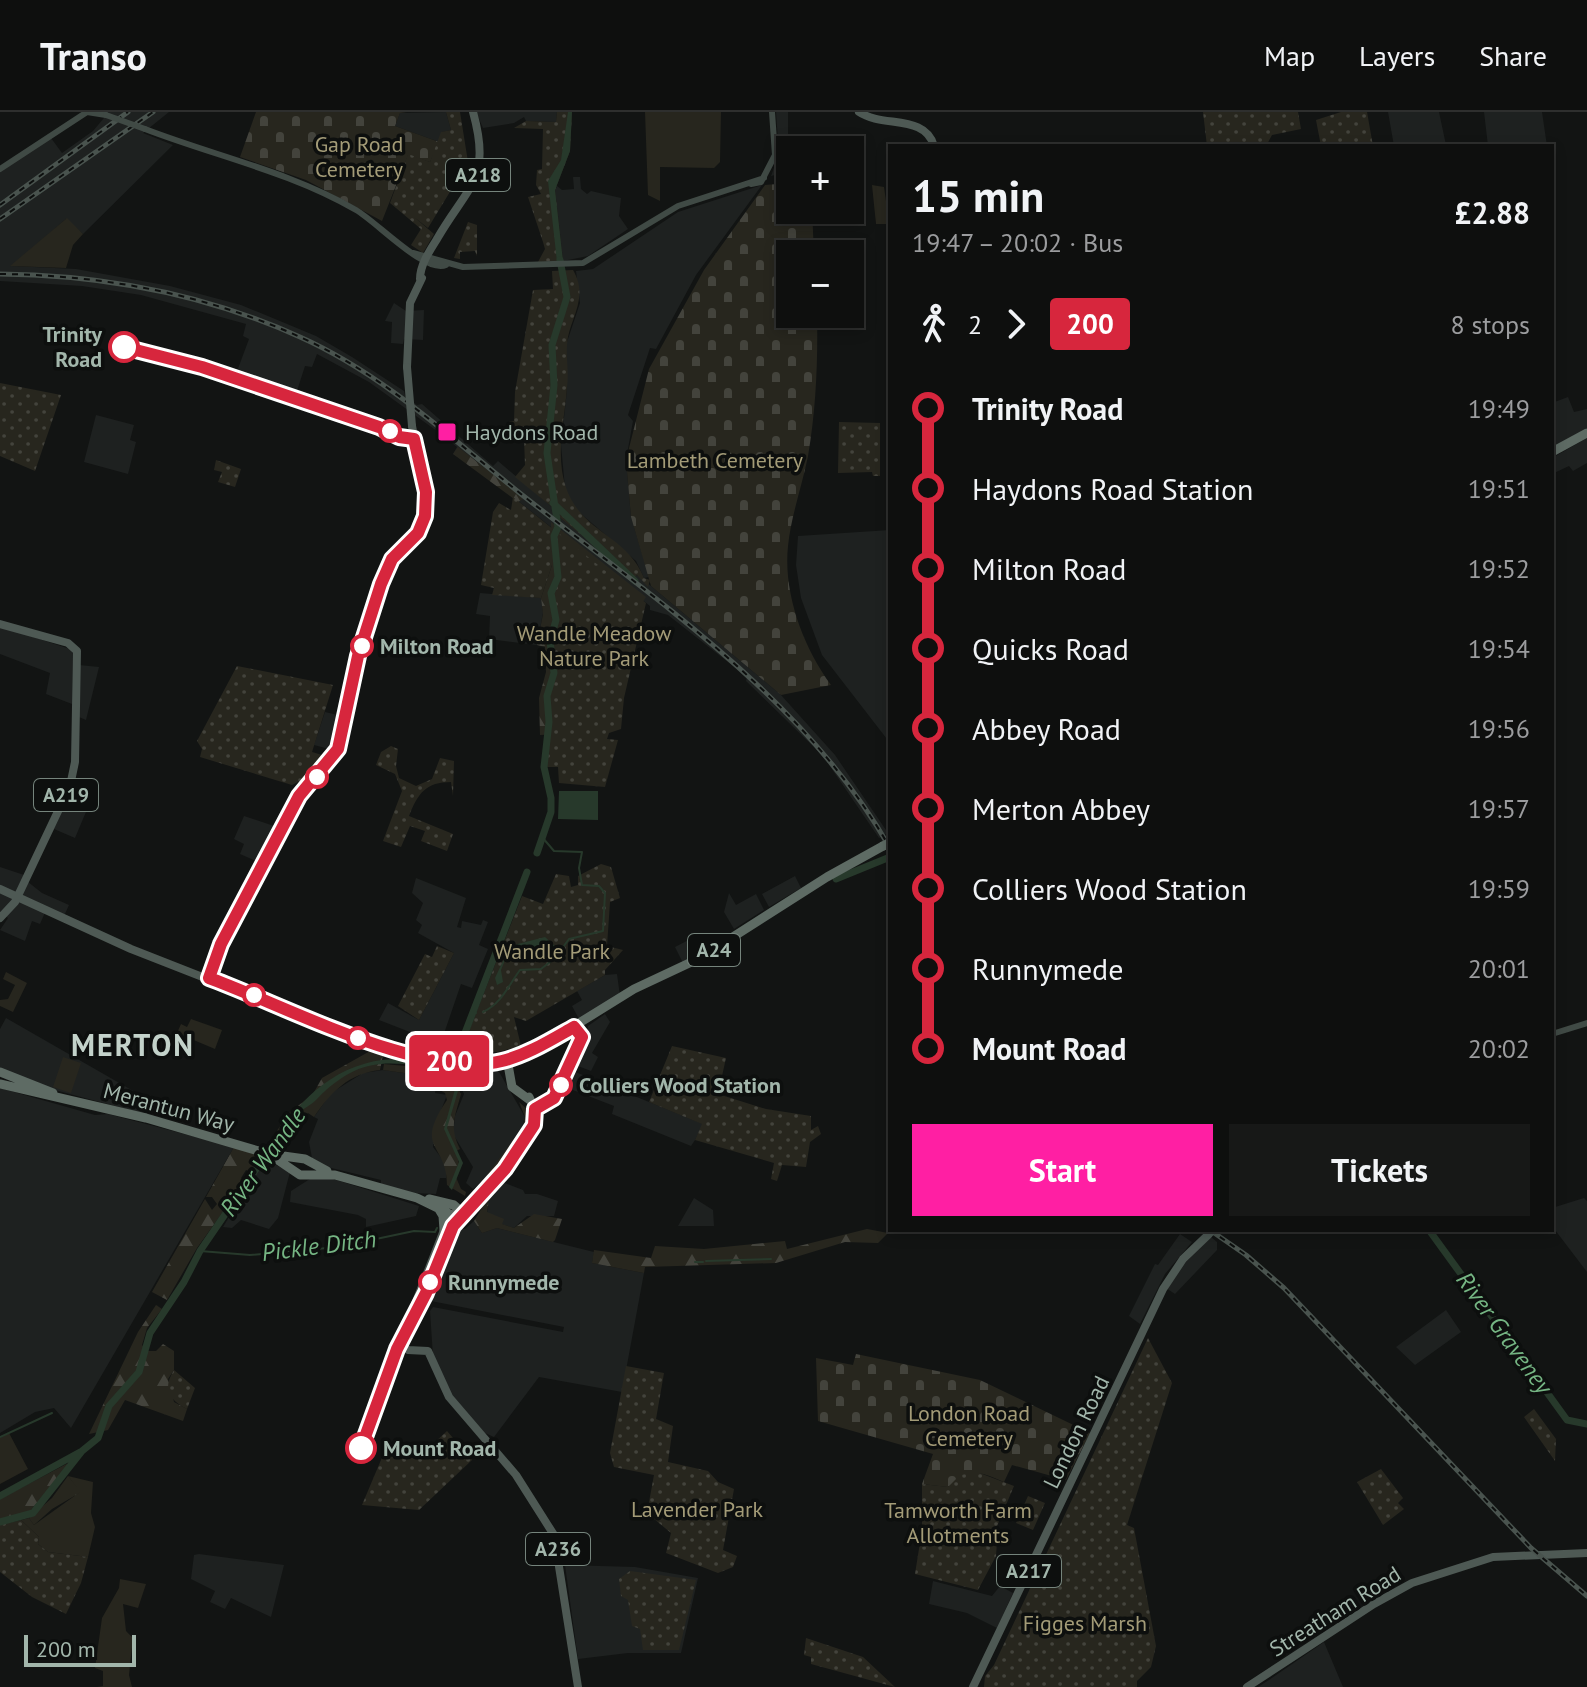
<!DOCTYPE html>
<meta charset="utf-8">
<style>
:root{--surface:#0e0f0e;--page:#171817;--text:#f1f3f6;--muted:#9b9c9e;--line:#2e2f2e;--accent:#ff1fa3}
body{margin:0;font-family:"PT Sans",sans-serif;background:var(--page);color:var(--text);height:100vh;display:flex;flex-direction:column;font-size:30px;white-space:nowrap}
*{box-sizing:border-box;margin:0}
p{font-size:26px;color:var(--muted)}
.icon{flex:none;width:44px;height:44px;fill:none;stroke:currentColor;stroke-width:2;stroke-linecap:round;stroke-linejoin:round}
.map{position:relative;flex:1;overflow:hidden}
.side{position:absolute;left:888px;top:32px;width:666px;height:1088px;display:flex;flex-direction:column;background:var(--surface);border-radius:0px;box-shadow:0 4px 12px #0003,0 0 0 2px var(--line)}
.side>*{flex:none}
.badge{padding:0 16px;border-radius:6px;font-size:28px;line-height:52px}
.fabs{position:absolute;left:776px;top:24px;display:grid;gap:16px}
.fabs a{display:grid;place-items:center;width:88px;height:88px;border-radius:0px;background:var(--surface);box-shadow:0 4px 12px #0003,0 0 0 2px var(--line);font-size:40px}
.scale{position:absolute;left:24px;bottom:20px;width:112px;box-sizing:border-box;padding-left:8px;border:4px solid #a2b6ab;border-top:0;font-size:22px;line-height:28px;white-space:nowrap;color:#a2b6ab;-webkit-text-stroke:6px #0d0f0e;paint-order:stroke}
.map>.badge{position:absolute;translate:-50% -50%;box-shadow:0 0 0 4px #fff}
.legs{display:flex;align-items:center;gap:12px;height:88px;padding:0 24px;font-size:26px}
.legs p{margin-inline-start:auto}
.overview{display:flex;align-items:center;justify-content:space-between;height:136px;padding:0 24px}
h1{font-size:44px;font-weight:700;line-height:60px}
.action{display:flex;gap:16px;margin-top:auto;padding:16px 24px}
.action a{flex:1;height:92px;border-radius:0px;background:var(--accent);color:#fff;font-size:32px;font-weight:700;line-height:92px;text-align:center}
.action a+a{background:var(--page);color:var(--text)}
ul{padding:0 24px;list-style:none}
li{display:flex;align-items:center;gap:28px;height:80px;font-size:30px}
li i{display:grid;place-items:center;width:12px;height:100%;margin:0 10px;background:currentColor}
li i::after{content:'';width:20px;height:20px;margin:-10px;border:6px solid;border-radius:50%;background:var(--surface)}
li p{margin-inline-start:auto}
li:first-child i{background:linear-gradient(#0000 50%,currentColor 0)}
li:last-child i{background:linear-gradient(currentColor 50%,#0000 0)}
header{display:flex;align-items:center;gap:48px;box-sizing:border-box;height:112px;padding:0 40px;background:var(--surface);border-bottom:2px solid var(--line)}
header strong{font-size:38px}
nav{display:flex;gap:44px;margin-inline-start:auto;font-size:28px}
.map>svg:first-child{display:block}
.built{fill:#1e2120}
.grass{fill:#27261e}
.forest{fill:url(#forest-firs)}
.cemetery{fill:url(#cemetery-stones)}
.park{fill:url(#park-dots)}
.water{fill:#27392b}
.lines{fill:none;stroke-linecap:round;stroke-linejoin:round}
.stream{stroke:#27392b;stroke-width:2}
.river{stroke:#27392b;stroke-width:7}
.secondary{stroke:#404a45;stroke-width:6}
.primary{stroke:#4e5954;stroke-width:8}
.highway{stroke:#5e6b64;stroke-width:9}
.rail-casing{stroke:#49534e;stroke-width:5}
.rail{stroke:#0d0f0e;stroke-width:2;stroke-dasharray:6;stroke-linecap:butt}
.secondary-bridge{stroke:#404a45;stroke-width:6}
.primary-bridge{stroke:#4e5954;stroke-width:8}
.highway-bridge{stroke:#5e6b64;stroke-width:9}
.line-1-casing{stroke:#fff;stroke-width:18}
.line-1{stroke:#d7263d;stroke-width:12}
.stop-1-dot{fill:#fff;stroke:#d7263d;stroke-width:4}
.poi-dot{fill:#ff1fa3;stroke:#0d0f0e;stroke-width:3}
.labels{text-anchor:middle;stroke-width:7;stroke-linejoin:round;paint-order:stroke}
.shield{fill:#0d0f0e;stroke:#75847c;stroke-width:2}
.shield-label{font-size:20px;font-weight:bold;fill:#a2b6ab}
.park-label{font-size:22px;fill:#a39b77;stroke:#0d0f0e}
.stop-label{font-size:22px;font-weight:bold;fill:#a2b6ab;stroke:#0d0f0e;text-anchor:start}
.poi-label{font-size:22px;fill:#a2b6ab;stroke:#0d0f0e;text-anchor:start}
.street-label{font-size:22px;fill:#a2b6ab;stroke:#0d0f0e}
.water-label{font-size:24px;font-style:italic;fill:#75b583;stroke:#0d0f0e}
.district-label{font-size:30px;font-weight:bold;letter-spacing:2px;fill:#c3d2ca;stroke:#0d0f0e}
</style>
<header>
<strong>Transo</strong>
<nav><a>Map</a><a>Layers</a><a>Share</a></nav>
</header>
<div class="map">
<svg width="1587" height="1575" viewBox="0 0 1587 1575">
<defs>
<pattern id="forest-firs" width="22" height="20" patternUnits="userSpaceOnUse" patternTransform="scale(2)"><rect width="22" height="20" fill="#27261e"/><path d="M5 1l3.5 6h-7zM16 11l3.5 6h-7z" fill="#43433c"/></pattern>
<pattern id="cemetery-stones" width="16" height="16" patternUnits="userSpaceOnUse" patternTransform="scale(2)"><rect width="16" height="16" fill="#27261e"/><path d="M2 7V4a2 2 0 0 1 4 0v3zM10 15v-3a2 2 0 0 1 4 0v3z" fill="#43433c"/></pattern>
<pattern id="park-dots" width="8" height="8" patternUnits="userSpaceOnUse" patternTransform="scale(2)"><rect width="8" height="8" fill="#27261e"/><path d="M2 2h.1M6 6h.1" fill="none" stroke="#43433c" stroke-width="1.8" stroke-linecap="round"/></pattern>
</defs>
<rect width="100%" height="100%" fill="#121413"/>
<path class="built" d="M109 0H169L143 21 173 33 83 122 66 107 12 154 76 157 170 174 241 193 316 224 352 245 404 279 405 284 417 293 422 292 493 354 498 349 552 395 558 404 635 465 637 463 651 474 781 583 835 643 888 721 879 726 823 644 746 569 747 565 668 503 650 498V494L483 361 453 342 457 335 441 322 369 270 317 242 312 255 305 254 296 282 236 262 249 227 243 224 246 212 141 183 82 174 0 169V58L51 26 62 41 93 19Z
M446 0 451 18 442 20 439 30 395 14 400 1Z
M476 0H557L556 10 526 9 524 5 514 11 483 16Z
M776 0H788V53L783 61 771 64 779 42Z
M1388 0H1439L1446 33 1394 34Z
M1484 0H1542L1547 34H1488Z
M573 65H580L581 77 587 82 591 79 621 86 619 104 628 117 588 144 563 149 555 78 557 74 562 78 574 77Z
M762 73 696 163 656 237 650 236 628 303 633 309 626 348 631 405 649 465 644 466 636 449 573 395 565 376 561 333 567 278 566 233 580 191 576 159 593 157 678 100Z
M394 191 406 199 424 198 423 228 404 227 403 232 391 231 392 210 385 209Z
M1568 285 1574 300 1587 297V316L1552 336V291Z
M96 303 134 313 130 328 136 330 128 362 84 350Z
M1587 326V351L1573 359 1569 354 1552 362V346Z
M890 418V631L822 543 801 486 796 453 798 424Z
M480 481 541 486 543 501 537 533 489 527 490 504 476 502Z
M0 514 73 538 72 592 46 582 50 561 0 542Z
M79 553 99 555 86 608 79 605Z
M325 600 342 604 333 638 314 633Z
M71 680 91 688 75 726 54 717Z
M244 704 277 715 258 750 240 742 244 732 234 727Z
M0 755 24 763 23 766 42 781 69 793 64 804 47 796 40 812 32 809 25 829 0 818 8 806 0 800Z
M795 764 801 776 769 795 762 782Z
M416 766 466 786 457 815 461 816 462 809 481 813 483 808 488 810 479 833 488 837 472 876 461 872 437 942 414 937 415 922 379 908 388 891 419 908 454 841 418 821 422 813 416 808 423 791 412 781Z
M729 781 736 793 756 782 764 798 734 817 724 800Z
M700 822 709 836 683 851 675 835Z
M617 862 620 884 579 907 572 894 582 888 577 879 605 863Z
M605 902 610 910 592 941 598 945 591 959 578 954 588 914Z
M6 906 149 988 141 1001 51 977 0 957V917Z
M383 958 432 965 437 971 435 981 447 983 435 1014 433 1035 446 1052V1066H440L436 1082 413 1081 381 1072V1068L323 1054 312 1046 309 1030 318 1007 314 1005 331 981 363 961Z
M488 958H498L525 1005 520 1021 490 1062 473 1077 466 1071 473 1055 453 1022 455 1004 464 982 458 968 465 963 482 966Z
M573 959 703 1012 695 1028 691 1034 612 1002 614 994 565 975Z
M0 976 95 1003 108 1002 234 1035 71 1316 54 1296 35 1300 0 1321Z
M264 1047 290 1060 278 1106 269 1117 241 1108 232 1116 223 1115Z
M313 1065H327L419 1094 416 1104 366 1115V1107L358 1103 290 1090 291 1079Z
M502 1070 523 1078 525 1082H537L558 1089 554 1104H527L514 1116 501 1112 487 1101 490 1083Z
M694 1086 713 1098 714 1114H678Z
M1584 1086 1587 1089V1160L1552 1114V1096Z
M474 1109 482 1121 497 1116 594 1140 592 1151 644 1161 622 1280 539 1265 494 1325 485 1321 453 1287 433 1244 430 1199 433 1195 563 1220 564 1215 431 1189 456 1116 465 1117Z
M1180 1122 1192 1130 1165 1162 1140 1212 1129 1204 1155 1152 1158 1153Z
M1211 1125 1217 1130V1138L1175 1182 1166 1176 1178 1158Z
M1446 1198 1461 1220 1415 1253 1396 1235Z
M199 1442 284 1453 271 1505 231 1486 225 1497 210 1490 215 1479 191 1467 194 1443Z
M565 1453 635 1455 698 1466 681 1541H628L578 1547Z
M933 1469 992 1484 1000 1474 1013 1481 997 1516 967 1501 929 1492Z
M1324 1530 1343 1575H1258L1269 1568Z"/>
<path class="grass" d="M645 0H721L720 50 714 56 660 55V89L648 83Z
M872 73 884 75 890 117 887 112H876Z
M67 106 83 122 73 133 66 156 10 154Z
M6 860 27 871 13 900 0 894V888L8 887 15 873 3 867Z
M191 907 222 918 215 937 177 921 181 912 187 915Z
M63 945 81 951 71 981 53 975Z
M384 952 439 957V966L383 958Z
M519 990 528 998C534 1024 499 1059 482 1077L477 1076 522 1016 525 1005Z
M9 1321 28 1357 0 1372V1326Z
M68 1364 93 1370 91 1401 95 1415 88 1445 48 1440 38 1432 39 1425 21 1408 29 1406 34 1413 80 1380Z
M120 1467 146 1472 138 1496 123 1492 126 1519 133 1526 129 1563 132 1575H97L103 1574V1559L95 1556 102 1506 119 1476Z"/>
<path class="forest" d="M458 335 518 382 523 387 518 390 453 342Z
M551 410 646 485 557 622 540 623 539 586 546 560 545 535 537 533 543 502 541 486 552 453Z
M372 938 383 943 380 958C349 961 330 981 314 1005L308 1001 303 1007 299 1004 278 1034 270 1029 289 1001 313 982 322 966Z
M440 958 448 959 461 982C455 1004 449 1016 460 1037L456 1039 459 1052 455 1063 461 1077 466 1080 465 1084 447 1073C447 1030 413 1038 447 988L445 981 436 976 444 964Z
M234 1035 261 1045 253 1047 255 1053 251 1060 246 1058 241 1066 245 1069 197 1136 167 1188 152 1180 205 1087 212 1098 217 1092 212 1085H206Z
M490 1083 487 1100 504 1107 502 1112 514 1116 534 1102 562 1107 555 1128 553 1130 497 1116 482 1121 474 1109Z
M867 1117 888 1121 878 1131 845 1130 776 1151 645 1155 644 1161 592 1151 594 1138 651 1146 655 1134 704 1137 785 1129 787 1137Z
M156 1193 162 1197 147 1216 142 1233 147 1239H156L163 1232 174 1239V1258L168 1267 174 1290 187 1297 183 1309 125 1288 108 1318 89 1322 138 1220Z
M76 1347 29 1400 0 1408V1387Z
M68 1364 81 1380 52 1397 34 1413 29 1406 52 1386Z"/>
<path class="cemetery" d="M256 0H407L400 1 395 14 439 30 430 50 408 43 382 109 306 68 240 45Z
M790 71V98H812L814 142H790V202H817C818 249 816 297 808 344 802 374 791 404 788 434 783 481 803 535 831 573L781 583 651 474 631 405 626 348 649 257 704 158 765 73Z
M856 1242 980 1268 1090 1321 1066 1368 1012 1353 1004 1370C976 1358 974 1357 948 1375L922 1372 933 1342 818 1309 816 1246 853 1253Z"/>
<path class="park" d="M446 0H460L468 50 428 116 414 105 434 122 423 141 411 133 421 117 390 91 408 42 430 50 441 20 451 18Z
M557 0H572L570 39 555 78 563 149 538 150 545 137 543 130 528 85 541 82 536 73 537 58 542 57 543 17 514 16 526 9 556 10Z
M1203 0H1298L1301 17 1272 23 1266 34H1207Z
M1341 0H1367L1373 34H1321L1316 8Z
M468 110 477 113V144L475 139 460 140V147L454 146Z
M573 158C590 187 568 208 567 233 566 247 569 261 567 275 565 304 558 330 562 359 572 422 624 417 644 466L650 468 648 475 637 463 634 466 558 404 552 395 515 365 525 353 524 326 509 309H514L515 280 533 178 553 177 552 159Z
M0 271 61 283 35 359 0 344Z
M839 310 880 311V364H873L872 360 838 361Z
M216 348 241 357 235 375 218 370 222 360 214 358Z
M513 385 553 417 552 453 541 486 492 483 494 476 481 473 493 400 499 391 511 398Z
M559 422 646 491 624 586 621 617 609 621 607 627 618 628 605 675 559 671 558 655H544L549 610 547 584 554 561 550 529 556 508 551 481 558 464 554 424Z
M237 554 333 573 312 640 329 645 314 662 292 673 200 645 202 637 197 629Z
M391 634 398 637 396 654 399 666 416 674 432 667 440 646 454 649 453 684 451 670C426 670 418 681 409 704L453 722 447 739 421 729 425 719 410 714 401 735 383 729 402 679 395 662 376 653 381 640Z
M601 752 611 755 620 786 610 790 607 834 623 838 605 858V863L526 909 514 905 521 934 497 940 462 937 522 784 543 792 556 762 569 764 571 775 578 773V764Z
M437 834 454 841 419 908 398 894 425 842 432 845Z
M672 934 726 946 718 982 766 997 811 1004V1018L818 1014 821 1022 810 1030 806 1055 782 1053 777 1069 771 1067 774 1051 695 1028 702 1012 649 990Z
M1148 1226 1172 1271 1127 1413 1134 1416 1156 1534 1151 1555 1137 1569V1575H984L985 1564 994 1553Z
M626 1254 664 1261 656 1307 673 1314 668 1350 708 1359 718 1370 734 1377 723 1438 737 1444 733 1455 718 1461 666 1441 671 1421 647 1401 654 1363 614 1355 610 1341Z
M174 1258 195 1276 187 1297C169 1288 162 1277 174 1258Z
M1534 1297 1556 1327 1555 1349 1524 1305Z
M447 1319 472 1348 419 1398 362 1393 389 1329 428 1345 433 1332Z
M1381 1357 1403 1386 1398 1391 1404 1397 1383 1413 1357 1370Z
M977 1360 1014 1374 992 1426 997 1429 996 1444 978 1478 915 1462 922 1418V1372L948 1375 960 1363Z
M1028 1384 1045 1391 1033 1418 1016 1411Z
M21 1408 39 1425 38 1432 48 1440 88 1445 81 1471 66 1502 32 1485 0 1460V1413Z
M630 1459 696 1468 679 1538H643L640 1517 632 1514 628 1488 621 1484 619 1467Z
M806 1526 863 1545 895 1575 811 1552V1545L804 1543Z"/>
<path class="water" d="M568 0H572L570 39 555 78 563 149 557 150 548 69 561 48Z
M559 679H598V708L558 707Z
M545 825 555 834 537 844 517 833 510 836 501 858 503 870 497 873 495 866 510 834Z
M394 947 455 954 458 979 447 1016 463 1051 452 1078 449 1075 459 1050 444 1017 455 977 448 959C391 949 361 942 317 987 312 993 303 996 298 1002 289 1011 284 1023 275 1032L271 1030C301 986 338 949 394 947Z"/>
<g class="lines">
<path class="stream" d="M483 900C502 891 508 874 520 858L541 857 555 846 569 827 603 819 605 781 599 774 582 773 579 756 582 740 554 739 542 725
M472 902 476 901
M200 1139 250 1143 338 1135 414 1119 435 1120 437 1116
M706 1149 771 1147
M695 1150H703
M0 1325 52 1301"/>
<path class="river" d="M553 391 635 469
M537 741 551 700V686L544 655 549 610 547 584 554 561 550 529 556 508 551 481 558 465 554 424 558 415 547 341 554 273 552 233 567 185 560 148
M836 767 890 745
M453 952 527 760
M1429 1118 1567 1308 1587 1312
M0 1384 82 1339 98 1326 109 1294 139 1260 150 1221 184 1170 200 1139 278 1025
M0 1410 33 1401 82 1339"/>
<path class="secondary" d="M145 17C215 44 291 60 356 98 377 110 425 162 446 153
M0 57 87 0 106 3
M751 72 761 70 775 43 772 0
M413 141 463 155 583 151 678 94 764 66
M1552 922 1587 911"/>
<path class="primary" d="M859 0C883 16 925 2 934 34
M420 167C420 153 430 138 437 127 468 73 492 68 473 0
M407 255 410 191 422 166
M0 512 68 531 77 539 75 650 70 674 15 790 0 806
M0 777 131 837 396 941 467 951 507 947
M209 866 221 832 293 695 305 676 336 642 358 544 381 472 392 447 424 409 426 385 412 314
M455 1100 444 1118 399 1233 408 1238 428 1239 449 1285 516 1363 554 1423 578 1575
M436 1152 458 1106
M973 1575 1163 1177 1183 1147 1208 1123
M1247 1575 1374 1492 1412 1471 1493 1445 1587 1441"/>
<path class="highway" d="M1552 340 1587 321
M0 960 53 981
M0 972 146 1006 269 1042 305 1047 327 1059
M531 989 512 975 507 947 550 929 634 877 700 846 827 765 883 734
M269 1042 300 1063H335L417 1086 458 1106C483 1080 530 1040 537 1003L529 985
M429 1087 454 1093 463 1101
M437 1094 443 1104 444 1118"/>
<g class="rail-casing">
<path id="rail" d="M0 93 128 0
M0 107 153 0
M0 162C104 163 205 182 300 225 383 262 451 326 521 382 654 487 805 586 890 736
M1210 1118 1246 1143 1284 1176 1531 1436 1587 1484"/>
</g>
<use href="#rail" class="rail"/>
<path class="secondary-bridge" d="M106 3 145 17"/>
<path class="primary-bridge" d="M407 255 412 314
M1208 1123 1213 1118"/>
<path class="highway-bridge" d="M883 734 890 731"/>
</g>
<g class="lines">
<g class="line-1-casing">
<path id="line-1" d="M124 235 202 255 379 315 399 325 414 327 426 380 425 404 418 421 392 447 381 472 358 544 338 637 299 684 221 832 209 866C286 894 423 968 502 949 527 943 551 928 574 915L582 925 554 986 535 997 534 1013 505 1057 453 1114 426 1181 397 1237 361 1336"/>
</g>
<use href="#line-1" class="line-1"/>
</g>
<g class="stop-1-dot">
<circle cx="124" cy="235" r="14"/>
<circle cx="390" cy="319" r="10"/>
<circle cx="362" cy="534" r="10"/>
<circle cx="317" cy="665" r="10"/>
<circle cx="254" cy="883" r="10"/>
<circle cx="358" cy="926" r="10"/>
<circle cx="561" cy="973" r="10"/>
<circle cx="430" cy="1170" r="10"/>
<circle cx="361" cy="1336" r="14"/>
</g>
<rect class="poi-dot" x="437" y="310" width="20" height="20" rx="4"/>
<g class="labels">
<g class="shield">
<rect x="446" y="47" width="64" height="32" rx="6"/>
<rect x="34" y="667" width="64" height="32" rx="6"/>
<rect x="688" y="822" width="52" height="32" rx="6"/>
<rect x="526" y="1421" width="64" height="32" rx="6"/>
<rect x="997" y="1443" width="64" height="32" rx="6"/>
</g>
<g class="shield-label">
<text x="478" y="70">A218</text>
<text x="66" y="690">A219</text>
<text x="714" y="845">A24</text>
<text x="558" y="1444">A236</text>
<text x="1029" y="1466">A217</text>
</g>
<g class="park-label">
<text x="359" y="40">Gap Road<tspan x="359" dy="25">Cemetery</tspan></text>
<text x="715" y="356">Lambeth Cemetery</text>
<text x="594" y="529">Wandle Meadow<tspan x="594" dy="25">Nature Park</tspan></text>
<text x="552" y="847">Wandle Park</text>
<text x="969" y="1309">London Road<tspan x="969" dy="25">Cemetery</tspan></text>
<text x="697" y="1405">Lavender Park</text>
<text x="958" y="1406">Tamworth Farm<tspan x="958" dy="25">Allotments</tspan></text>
<text x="1085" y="1519">Figges Marsh</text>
</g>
<g class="stop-label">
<text x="102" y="230" text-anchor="end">Trinity<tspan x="102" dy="25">Road</tspan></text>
<text x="380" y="542">Milton Road</text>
<text x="579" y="981">Colliers Wood Station</text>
<text x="448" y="1178">Runnymede</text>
<text x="383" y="1344">Mount Road</text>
</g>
<g class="poi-label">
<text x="465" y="328">Haydons Road</text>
</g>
<g class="street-label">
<text transform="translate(169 995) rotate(15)" y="8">Merantun Way</text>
<text transform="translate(1076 1320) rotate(-64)" y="8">London Road</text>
<text transform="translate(1335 1499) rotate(-32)" y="8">Streatham Road</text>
</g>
<g class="water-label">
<text transform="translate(263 1050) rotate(-54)" y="8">River Wandle</text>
<text transform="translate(319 1134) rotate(-7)" y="8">Pickle Ditch</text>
<text transform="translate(1504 1221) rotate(54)" y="8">River Graveney</text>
</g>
<g class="district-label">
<text x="133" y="944">MERTON</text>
</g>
</g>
</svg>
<div class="fabs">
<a>+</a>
<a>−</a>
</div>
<div class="scale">200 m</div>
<b class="badge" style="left:449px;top:949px;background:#d7263d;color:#fff">200</b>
<section class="side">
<div class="overview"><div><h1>15 min</h1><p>19:47 – 20:02 · Bus</p></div><b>£2.88</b></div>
<div class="legs"><svg class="icon" aria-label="walk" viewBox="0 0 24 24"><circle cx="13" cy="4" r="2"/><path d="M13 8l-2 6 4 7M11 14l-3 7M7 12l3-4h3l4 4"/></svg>2<svg class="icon" aria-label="forward" viewBox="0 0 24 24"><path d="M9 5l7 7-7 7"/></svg><b class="badge" style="background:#d7263d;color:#fff">200</b><p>8 stops</p></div>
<ul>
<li><i style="color:#d7263d"></i><b>Trinity Road</b><p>19:49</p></li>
<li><i style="color:#d7263d"></i><span>Haydons Road Station</span><p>19:51</p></li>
<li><i style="color:#d7263d"></i><span>Milton Road</span><p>19:52</p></li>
<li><i style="color:#d7263d"></i><span>Quicks Road</span><p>19:54</p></li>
<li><i style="color:#d7263d"></i><span>Abbey Road</span><p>19:56</p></li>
<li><i style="color:#d7263d"></i><span>Merton Abbey</span><p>19:57</p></li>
<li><i style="color:#d7263d"></i><span>Colliers Wood Station</span><p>19:59</p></li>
<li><i style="color:#d7263d"></i><span>Runnymede</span><p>20:01</p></li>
<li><i style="color:#d7263d"></i><b>Mount Road</b><p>20:02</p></li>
</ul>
<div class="action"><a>Start</a><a>Tickets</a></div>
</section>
</div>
